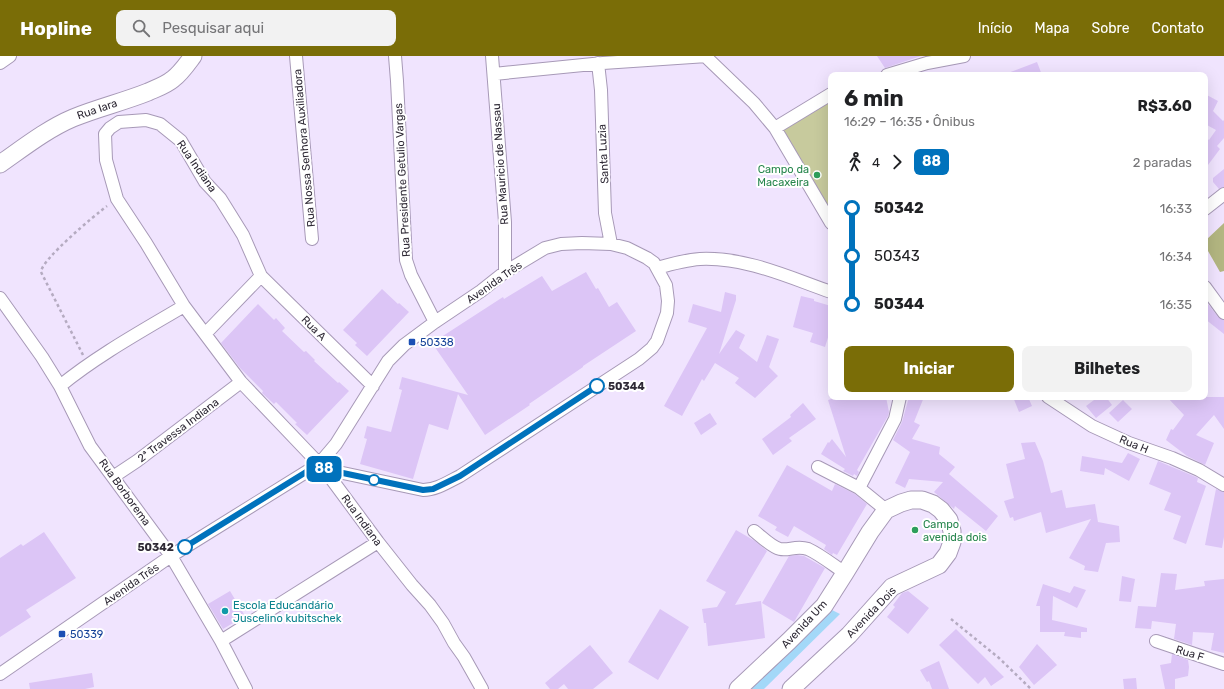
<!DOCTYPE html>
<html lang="pt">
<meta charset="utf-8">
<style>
:root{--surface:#fff;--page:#f2f2f2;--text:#202124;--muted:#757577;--accent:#7a6d07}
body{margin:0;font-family:Rubik,sans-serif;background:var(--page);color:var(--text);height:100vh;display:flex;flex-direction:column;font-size:15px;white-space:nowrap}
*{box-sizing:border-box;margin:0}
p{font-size:13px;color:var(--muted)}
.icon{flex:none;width:22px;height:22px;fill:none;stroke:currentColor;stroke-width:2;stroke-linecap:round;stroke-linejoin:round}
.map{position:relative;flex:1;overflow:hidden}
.drawer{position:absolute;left:828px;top:16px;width:380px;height:328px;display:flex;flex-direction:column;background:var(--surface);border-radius:8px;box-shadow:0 4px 16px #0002}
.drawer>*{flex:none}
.badge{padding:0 8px;border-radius:6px;font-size:14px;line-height:26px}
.map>.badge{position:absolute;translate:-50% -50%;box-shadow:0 0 0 2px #fff}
.legs{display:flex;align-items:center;gap:6px;height:44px;padding:0 16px;font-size:13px}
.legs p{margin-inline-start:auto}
.headline{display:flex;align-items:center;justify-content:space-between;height:68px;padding:0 16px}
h1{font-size:22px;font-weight:700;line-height:30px}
.action{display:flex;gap:8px;margin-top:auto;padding:8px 16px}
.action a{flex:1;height:46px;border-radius:8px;background:var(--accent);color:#fff;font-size:16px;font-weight:700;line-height:46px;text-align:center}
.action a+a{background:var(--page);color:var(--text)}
ul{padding:0 16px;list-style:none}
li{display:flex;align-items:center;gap:14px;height:48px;font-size:15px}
li i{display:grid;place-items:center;width:6px;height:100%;margin:0 5px;background:currentColor}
li i::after{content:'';width:10px;height:10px;margin:-5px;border:3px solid;border-radius:50%;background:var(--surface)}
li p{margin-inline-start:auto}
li:first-child i{background:linear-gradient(#0000 50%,currentColor 0)}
li:last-child i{background:linear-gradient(currentColor 50%,#0000 0)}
header{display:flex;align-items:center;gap:24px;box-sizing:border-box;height:56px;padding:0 20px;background:var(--accent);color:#fff}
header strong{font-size:19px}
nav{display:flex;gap:22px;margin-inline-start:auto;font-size:14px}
.search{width:280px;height:36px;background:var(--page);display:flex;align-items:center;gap:10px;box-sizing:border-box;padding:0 14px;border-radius:8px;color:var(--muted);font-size:15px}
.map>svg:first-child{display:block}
.green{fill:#c7ca9d}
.forest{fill:#b3b681}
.water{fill:#a3d8f8}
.building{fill:#dcc5f6}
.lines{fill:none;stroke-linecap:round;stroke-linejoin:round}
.street-casing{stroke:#a799b7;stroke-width:14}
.secondary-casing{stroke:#a799b7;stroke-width:19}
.path{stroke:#b5abc1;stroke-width:2.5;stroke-dasharray:3 3;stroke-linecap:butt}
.street{stroke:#fff;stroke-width:12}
.secondary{stroke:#fff;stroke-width:17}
.line-1-casing{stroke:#fff;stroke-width:9}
.line-1{stroke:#0072bc;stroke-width:6}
.leisure-dot{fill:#2e9e5b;stroke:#fff;stroke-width:1.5}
.transit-dot{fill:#1a4fb4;stroke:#fff;stroke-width:1.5}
.stop-1-dot{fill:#fff;stroke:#0072bc;stroke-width:2}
.culture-dot{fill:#0f9aa8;stroke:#fff;stroke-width:1.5}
.labels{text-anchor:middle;stroke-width:4;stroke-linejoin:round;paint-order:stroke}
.street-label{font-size:11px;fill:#2e2935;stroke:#fff}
.leisure-label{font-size:11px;fill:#27864d;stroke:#fff;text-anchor:end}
.transit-label{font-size:11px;fill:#164399;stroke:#fff;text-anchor:start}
.stop-label{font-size:11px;font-weight:bold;fill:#2e2935;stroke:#fff;text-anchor:start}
.culture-label{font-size:11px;fill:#0d838f;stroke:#fff;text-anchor:start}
</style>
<header>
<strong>Hopline</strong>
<div class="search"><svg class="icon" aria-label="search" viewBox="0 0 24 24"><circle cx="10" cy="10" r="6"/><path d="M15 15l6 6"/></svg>Pesquisar aqui</div>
<nav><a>Início</a><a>Mapa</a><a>Sobre</a><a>Contato</a></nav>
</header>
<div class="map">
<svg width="1224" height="633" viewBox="0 0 1224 633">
<rect width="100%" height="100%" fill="#f0e4fe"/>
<path class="green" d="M831 41V166L777 73Z"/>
<path class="forest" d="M1224 167V215L1220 216 1208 195H1205V185Z"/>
<path class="water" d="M832 554 840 558 764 633H743Z"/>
<path class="building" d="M877 0H921L885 12Z
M1037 6 1042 19H1005V18Z
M1205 38 1218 45 1213 55 1223 65 1224 64V82L1217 90 1220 93 1205 113V81L1209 84 1216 74 1205 68Z
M1224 113V131L1219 133 1213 126V122Z
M586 216 596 233 598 232 609 251 617 246 636 275 583 310V311L529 348 530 349 485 379 458 338 448 374 429 368 413 423 360 408 367 383 364 382 367 370 391 376 402 334 399 333 402 321 468 339 432 287 503 241 504 243 542 220 552 235Z
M382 233 398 248 399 247 409 256 367 300 355 289 357 287 343 274Z
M725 236 736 239V244L719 298 736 274 745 279 739 292 757 306 767 279 779 283 769 311 778 320 755 342 735 327 739 322 715 307 704 325 702 323 682 360 664 350 707 272 688 266 693 248 721 256Z
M801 240 814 243V245L831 250V272L825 291 810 286 813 277 793 271Z
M1205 244 1218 261 1224 264V278L1205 263Z
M258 248 274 264 276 262 285 272 282 275 304 296 306 295 315 304 314 305 338 327 339 326 349 335 307 379 295 368 297 367 276 346 274 348 262 337 263 335 240 312 221 287Z
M838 341H886L889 356 888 360 857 414 859 416 857 420 854 418 853 420 843 415 845 413 821 398 828 386 829 387 832 383 846 401 828 344Z
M909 341H924L914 366 920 369 912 383 940 391 939 398 955 411 949 418 998 460 986 475 955 450 954 453 934 436 943 426 909 423 905 432 895 427 910 396 893 384 902 366Z
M1013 341H1028L1032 350 1019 356Z
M1098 341H1106L1112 349 1096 362 1086 350Z
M1167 341H1224V373L1214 359 1196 379 1214 387 1205 409 1187 400 1166 384 1171 373 1173 374 1184 359Z
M1123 344 1132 353 1118 366 1109 357Z
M803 347 816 363 789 382 792 385 773 399 762 383 791 361 790 359Z
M710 357 717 368 701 379 694 367Z
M1035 386 1043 405 1051 437 1062 434 1066 452 1095 448 1098 466 1119 470 1120 486 1106 487 1098 516 1084 514 1085 510 1069 502 1091 463 1046 477 1041 456 1014 465 1013 461 1010 462 1004 445 1014 442 1006 408 1025 403 1021 387Z
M1128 397 1140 403 1129 425 1105 412 1104 419 1080 415 1082 400 1122 407Z
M1158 405 1196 421 1198 422 1197 426 1206 430 1186 488 1173 483 1181 460 1164 454 1171 437 1149 428Z
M787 409 832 435 835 428 855 438 867 448 837 499 833 497 832 499 824 493 826 489 794 470 788 481 775 474 777 471 758 460Z
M1216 433 1224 436V481L1222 492 1205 489Z
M736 474 755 485 767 495 735 549 761 545 765 582 708 590 706 567H704L702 553 717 551 726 536 706 525Z
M44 476 76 522 26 554 31 561 0 581V502L21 488 23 490Z
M797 499 804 500 825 512 794 566 762 547 789 500Z
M1161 517 1177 518 1175 534 1205 530 1204 525 1224 523V597L1211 594 1214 577 1193 576 1192 589 1174 583 1176 568 1152 565 1151 573 1135 572 1138 550 1156 551Z
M1122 520 1135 523 1131 546 1119 545Z
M1043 528 1070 537 1074 530 1086 534 1077 552 1053 540 1052 564 1087 572V576H1081V582L1064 580 1065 576H1040V550H1036Z
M230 535 245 560 223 573 208 548Z
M908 535 929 552 908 578 887 561 895 551 893 549 902 537Z
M660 553 689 571 658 624 628 606Z
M956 573 1004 621 991 630 985 621 978 628 939 589Z
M1037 588 1057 609 1034 629 1019 611Z
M590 589 613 617 593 633H568L564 628 558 633H550L545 627Z
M1172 598 1188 604 1189 611 1188 620 1175 623V633H1165L1160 609 1171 607Z
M939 605 949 633H932L929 625 927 626 920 614Z
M92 617 94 631 85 633H30L29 627Z
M1136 622 1137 633H1124L1123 623Z"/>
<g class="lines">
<g class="street-casing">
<path id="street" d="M296 0 312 183
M395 0 397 25 406 204 411 219 435 266
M492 0 505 166V216
M705 0 754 47 775 72 831 167
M0 7 10 0
M598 7 601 34 605 157 611 188
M494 18 603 7 707 0
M887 19 927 7 964 0
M775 72 831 38
M1205 153 1224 138
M657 212C671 208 685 204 700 203 746 201 788 221 831 236
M1205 231 1224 257
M0 242 42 301 60 330 90 390 171 500 221 585 246 633
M205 278 261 220
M60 330C98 299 142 275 184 250
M373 330 261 220 243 179 220 142 205 126 181 85 160 68 146 64 119 66 110 72 105 78 106 104 117 143 146 187 184 250 241 326 324 413 378 486 412 529 430 549 443 567 454 587 464 601 482 633
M1048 341 1092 370 1129 387 1172 402 1199 414 1224 429
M818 411 859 432 886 454
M113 421 137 405 241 326
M859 432 895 363 900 341
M754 475C761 480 771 491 780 493 789 495 796 489 808 493 821 499 833 509 845 517
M221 585 378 486
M1156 585 1224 608
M0 618 171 500 319 408 336 388 388 305 404 289 435 266 481 235 505 216 545 192 561 188 582 187 611 188 627 192 647 202 654 207 666 229 668 245 667 257 657 285 652 292 639 303 460 420C448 426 436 434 423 434L324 413"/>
</g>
<g class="secondary-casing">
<path id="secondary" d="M0 108C23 92 47 73 73 62 97 52 123 46 148 36 157 32 166 29 173 23 181 17 187 8 193 0
M738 633 789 585 824 550 845 517 870 476 886 454 901 447 911 444H922L933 448 941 454 949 464 952 475V486L948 497 939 509 892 531 849 579 791 633"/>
</g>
<path class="path" d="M83 299 41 216C41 204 95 159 107 150
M951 563 999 602 1031 633"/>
<use href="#street" class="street"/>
<use href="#secondary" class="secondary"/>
</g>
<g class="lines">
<g class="line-1-casing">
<path id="line-1" d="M185 491 319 408 324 413 423 434 433 433 460 420 597 330"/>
</g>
<use href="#line-1" class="line-1"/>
</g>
<g class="leisure-dot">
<circle cx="817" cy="119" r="4"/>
<circle cx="915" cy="474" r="4"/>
</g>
<g class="transit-dot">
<rect x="408" y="282" width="8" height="8" rx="2"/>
<rect x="58" y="574" width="8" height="8" rx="2"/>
</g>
<g class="stop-1-dot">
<circle cx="597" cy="330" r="7"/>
<circle cx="374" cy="424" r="5"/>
<circle cx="185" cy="491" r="7"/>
</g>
<circle class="culture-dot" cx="225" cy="555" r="4"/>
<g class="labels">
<g class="street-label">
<text transform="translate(97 53) rotate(-19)" y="4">Rua Iara</text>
<text transform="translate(304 92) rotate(-95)" y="4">Rua Nossa Senhora Auxiliadora</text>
<text transform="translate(603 98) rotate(-93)" y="4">Santa Luzia</text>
<text transform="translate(500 108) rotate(-94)" y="4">Rua Mauricio de Nassau</text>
<text transform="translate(197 110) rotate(55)" y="4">Rua Indiana</text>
<text transform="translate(402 124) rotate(-93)" y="4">Rua Presidente Getulio Vargas</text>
<text transform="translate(494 226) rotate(-35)" y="4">Avenida Três</text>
<text transform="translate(314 272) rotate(45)" y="4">Rua A</text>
<text transform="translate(178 374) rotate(-37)" y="4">2ª Travessa Indiana</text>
<text transform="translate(1134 388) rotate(22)" y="4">Rua H</text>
<text transform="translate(125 436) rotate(54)" y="4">Rua Borborema</text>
<text transform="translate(362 464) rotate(54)" y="4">Rua Indiana</text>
<text transform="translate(131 528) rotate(-35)" y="4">Avenida Três</text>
<text transform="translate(871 556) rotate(-46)" y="4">Avenida Dois</text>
<text transform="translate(804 568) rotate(-47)" y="4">Avenida Um</text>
<text transform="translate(1190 597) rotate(17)" y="4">Rua F</text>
</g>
<g class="leisure-label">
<text x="809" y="117">Campo da<tspan x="809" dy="13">Macaxeira</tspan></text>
<text x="923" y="472" text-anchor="start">Campo<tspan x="923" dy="13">avenida dois</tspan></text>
</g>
<g class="transit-label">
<text x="420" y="290">50338</text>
<text x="70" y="582">50339</text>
</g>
<g class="stop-label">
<text x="608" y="334">50344</text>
<text x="174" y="495" text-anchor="end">50342</text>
</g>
<g class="culture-label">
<text x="233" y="553">Escola Educandário<tspan x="233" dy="13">Juscelino kubitschek</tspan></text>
</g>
</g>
</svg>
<b class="badge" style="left:324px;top:413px;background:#0072bc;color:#fff">88</b>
<section class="drawer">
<div class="headline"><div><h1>6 min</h1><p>16:29 – 16:35 · Ônibus</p></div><b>R$3.60</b></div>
<div class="legs"><svg class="icon" aria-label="walk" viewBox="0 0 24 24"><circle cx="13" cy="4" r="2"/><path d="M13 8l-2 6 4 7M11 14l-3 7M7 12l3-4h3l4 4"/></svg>4<svg class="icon" aria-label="forward" viewBox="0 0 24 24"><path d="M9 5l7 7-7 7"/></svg><b class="badge" style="background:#0072bc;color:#fff">88</b><p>2 paradas</p></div>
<ul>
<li><i style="color:#0072bc"></i><b>50342</b><p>16:33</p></li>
<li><i style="color:#0072bc"></i><span>50343</span><p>16:34</p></li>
<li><i style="color:#0072bc"></i><b>50344</b><p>16:35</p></li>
</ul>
<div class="action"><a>Iniciar</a><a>Bilhetes</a></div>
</section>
</div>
